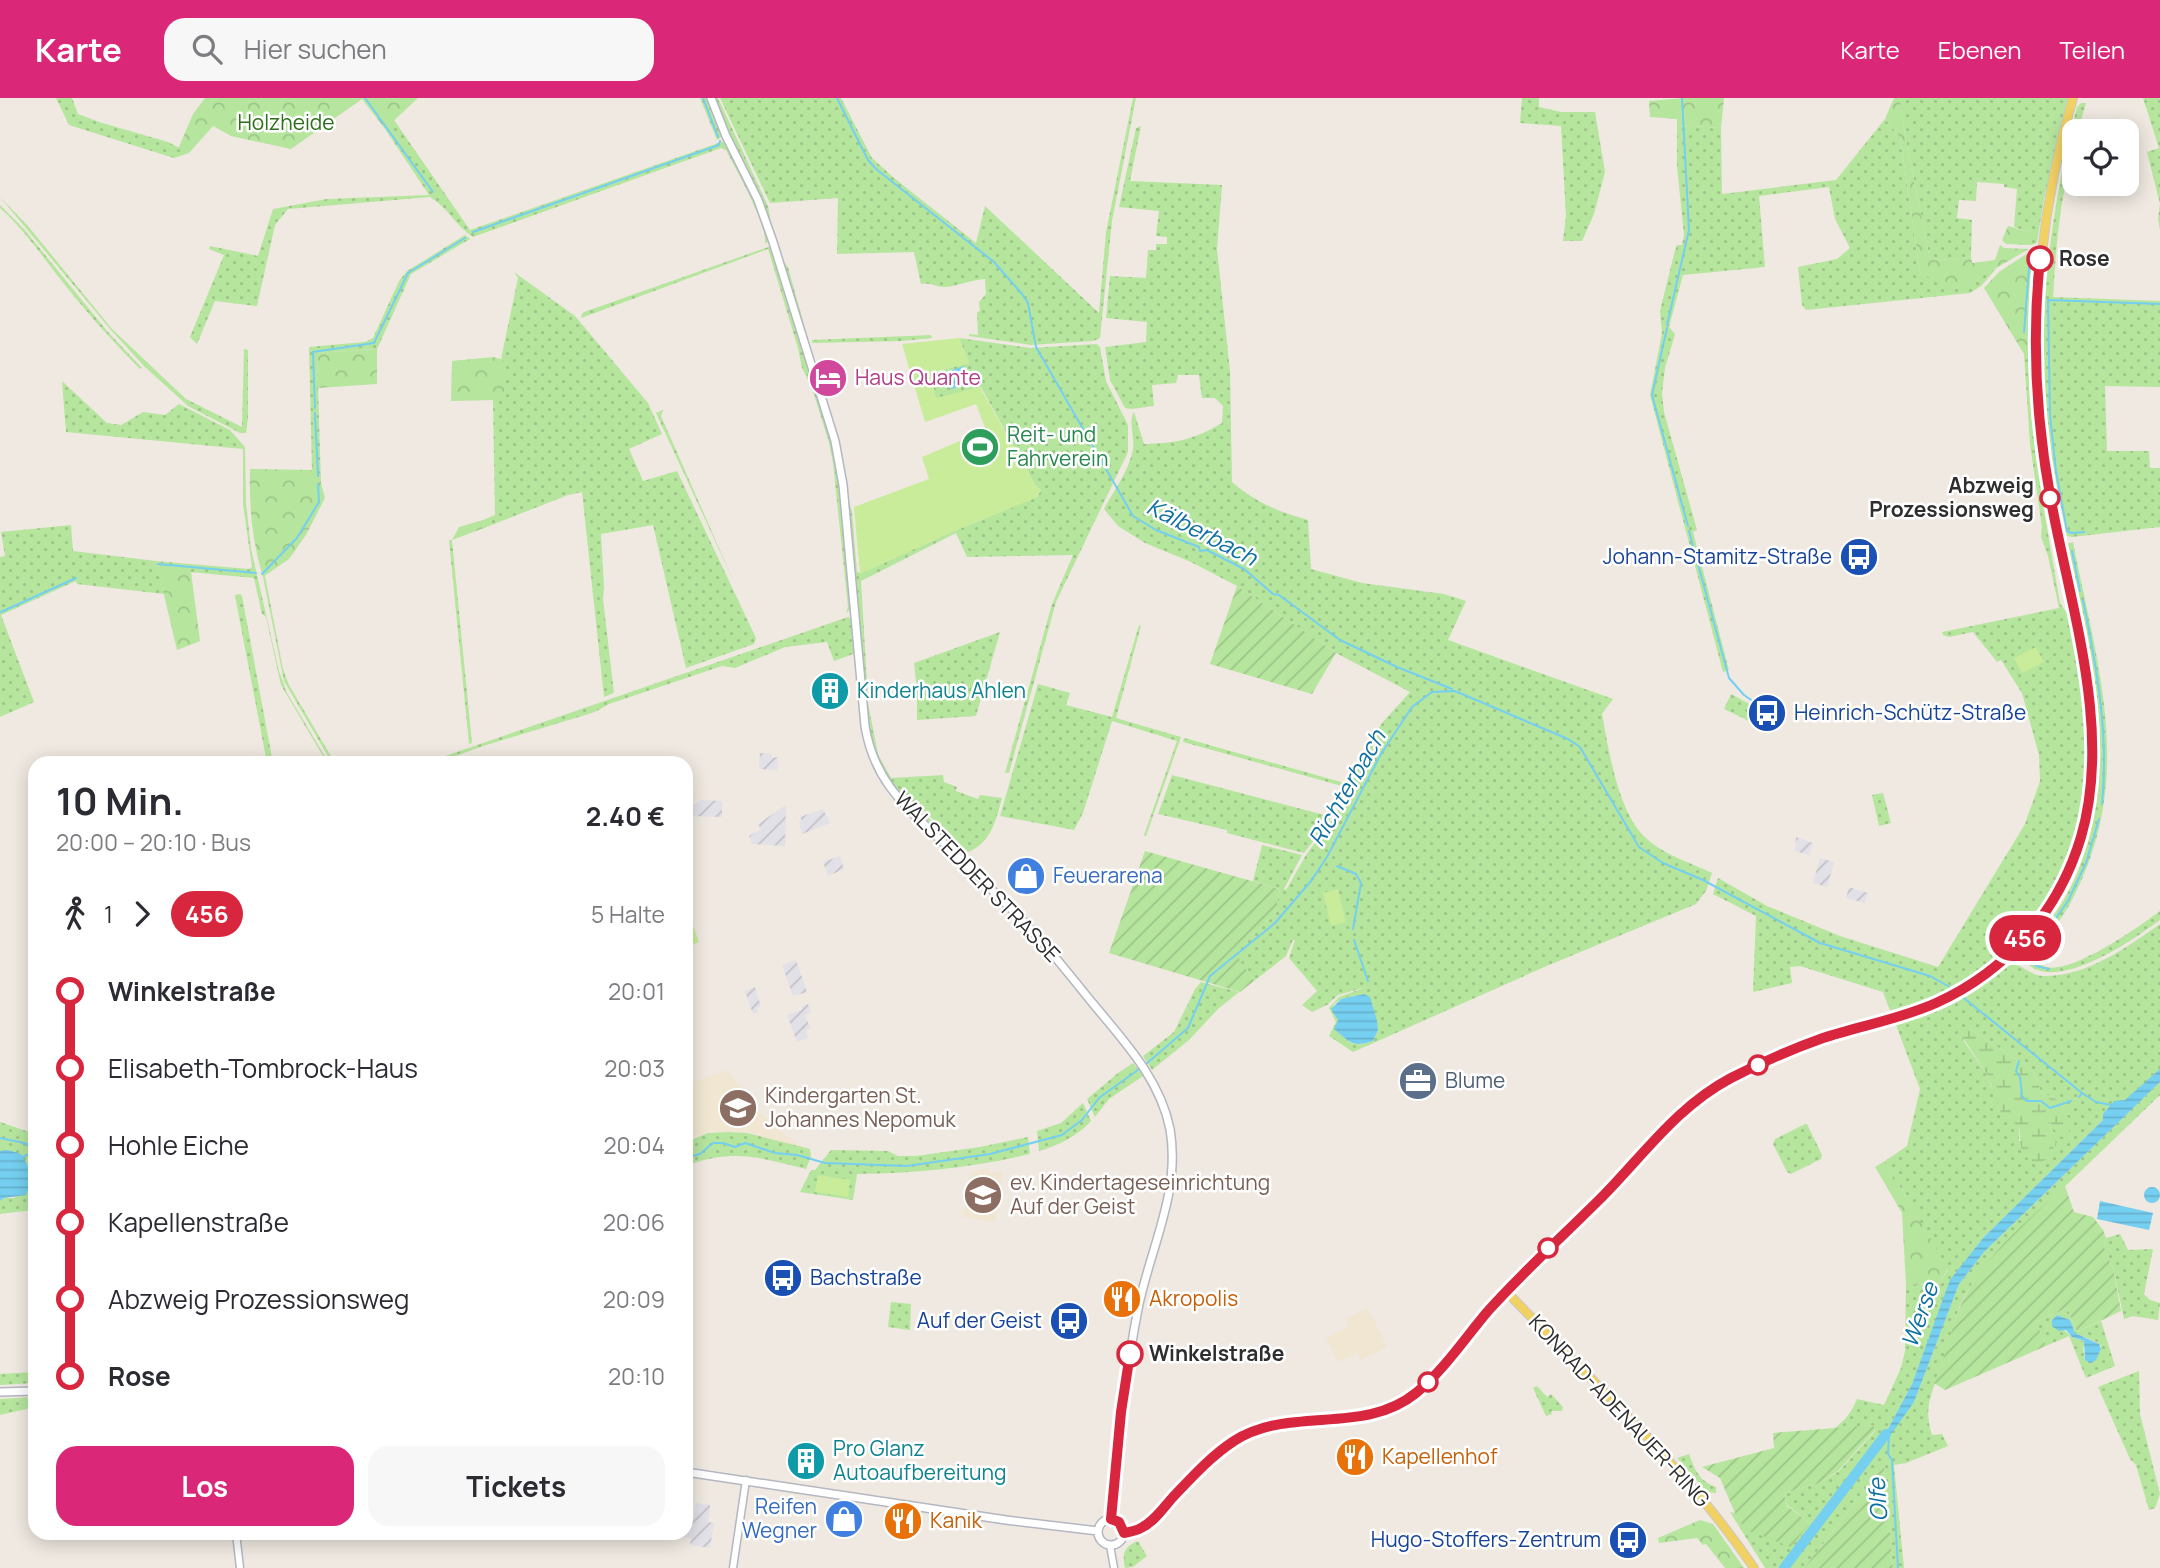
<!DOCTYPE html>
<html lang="de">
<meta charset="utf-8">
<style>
:root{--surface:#fff;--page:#f7f7f7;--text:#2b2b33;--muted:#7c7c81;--accent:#db2777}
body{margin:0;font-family:Manrope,sans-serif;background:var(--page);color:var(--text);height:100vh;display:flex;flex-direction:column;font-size:26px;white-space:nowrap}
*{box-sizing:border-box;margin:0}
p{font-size:23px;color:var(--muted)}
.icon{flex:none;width:38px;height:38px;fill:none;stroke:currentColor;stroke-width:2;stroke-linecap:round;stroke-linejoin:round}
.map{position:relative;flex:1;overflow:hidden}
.side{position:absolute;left:28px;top:658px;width:665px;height:784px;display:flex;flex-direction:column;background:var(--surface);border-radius:21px;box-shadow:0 4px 18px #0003}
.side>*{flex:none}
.badge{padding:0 14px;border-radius:23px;font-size:24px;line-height:46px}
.tools{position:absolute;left:2062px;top:21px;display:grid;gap:14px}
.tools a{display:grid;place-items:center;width:77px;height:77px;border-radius:14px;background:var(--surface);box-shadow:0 4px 18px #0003;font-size:35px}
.map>.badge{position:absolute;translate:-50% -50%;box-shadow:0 0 0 4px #fff}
.legs{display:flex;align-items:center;gap:10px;height:77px;padding:0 28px;font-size:23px}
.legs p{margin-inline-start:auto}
.head{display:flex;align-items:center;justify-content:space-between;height:119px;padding:0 28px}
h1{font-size:38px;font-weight:700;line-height:52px}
.action{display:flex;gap:14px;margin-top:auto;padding:14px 28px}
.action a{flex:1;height:80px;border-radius:21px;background:var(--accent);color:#fff;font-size:28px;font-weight:700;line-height:80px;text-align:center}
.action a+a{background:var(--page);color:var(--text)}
ul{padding:0 28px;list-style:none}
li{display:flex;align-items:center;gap:24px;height:77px;font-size:26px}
li i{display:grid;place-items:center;width:10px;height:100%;margin:0 9px;background:currentColor}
li i::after{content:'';width:18px;height:18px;margin:-9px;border:5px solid;border-radius:50%;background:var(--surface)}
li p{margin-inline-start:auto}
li:first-child i{background:linear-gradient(#0000 50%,currentColor 0)}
li:last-child i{background:linear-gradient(currentColor 50%,#0000 0)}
header{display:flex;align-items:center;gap:42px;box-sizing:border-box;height:98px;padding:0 35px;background:var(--accent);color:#fff}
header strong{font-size:33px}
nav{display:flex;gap:38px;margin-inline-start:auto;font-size:24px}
.search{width:490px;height:63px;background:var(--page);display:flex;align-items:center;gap:18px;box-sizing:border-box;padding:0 24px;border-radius:21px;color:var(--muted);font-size:26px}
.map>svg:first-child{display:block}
.industrial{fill:url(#industrial-furrows)}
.education{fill:#f0e6d1}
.grass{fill:url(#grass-dots);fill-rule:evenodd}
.forest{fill:url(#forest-crowns)}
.wetland{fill:url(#wetland-marsh)}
.garden{fill:url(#garden-furrows)}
.pitch{fill:#c9ec9a}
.water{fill:url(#water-rules)}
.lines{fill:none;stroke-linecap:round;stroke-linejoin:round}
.stream{stroke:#75cff0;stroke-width:2}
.river{stroke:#75cff0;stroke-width:10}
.tertiary-casing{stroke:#b4b7c1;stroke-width:9}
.secondary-casing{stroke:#b4b7c1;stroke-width:10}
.primary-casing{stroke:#c9c9c9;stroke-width:10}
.tertiary{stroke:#fff;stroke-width:6}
.secondary{stroke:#fff;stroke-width:7}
.primary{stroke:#f2d163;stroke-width:8}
.line-1-casing{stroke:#fff;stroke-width:16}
.line-1{stroke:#d7263d;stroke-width:10}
.stop-1-dot{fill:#fff;stroke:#d7263d;stroke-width:3.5}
.labels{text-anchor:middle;stroke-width:5;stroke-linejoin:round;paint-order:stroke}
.park-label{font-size:21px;fill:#2c6e1b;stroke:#fff}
.stop-label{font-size:21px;font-weight:bold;fill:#2e2e2e;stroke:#fff;text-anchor:start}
.hotel-label{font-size:21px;fill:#b23c85;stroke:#fff;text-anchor:start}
.leisure-label{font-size:21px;fill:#27864d;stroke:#fff;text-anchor:start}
.transit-label{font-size:21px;fill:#164399;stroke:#fff;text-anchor:end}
.culture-label{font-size:21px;fill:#0d838f;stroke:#fff;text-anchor:start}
.shop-label{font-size:21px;fill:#366cbe;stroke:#fff;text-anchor:start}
.street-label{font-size:21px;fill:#2e2e2e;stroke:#fff}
.service-label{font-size:21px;fill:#4e5e75;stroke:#fff;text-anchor:start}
.education-label{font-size:21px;fill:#785e54;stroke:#fff;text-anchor:start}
.food-label{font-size:21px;fill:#c56008;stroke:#fff;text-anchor:start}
.water-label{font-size:23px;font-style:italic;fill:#0d6fa3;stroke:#fff}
</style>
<header>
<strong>Karte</strong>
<div class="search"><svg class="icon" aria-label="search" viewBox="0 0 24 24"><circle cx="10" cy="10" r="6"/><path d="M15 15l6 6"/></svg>Hier suchen</div>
<nav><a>Karte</a><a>Ebenen</a><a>Teilen</a></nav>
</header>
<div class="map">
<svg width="2160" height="1470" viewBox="0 0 2160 1470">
<defs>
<pattern id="industrial-furrows" width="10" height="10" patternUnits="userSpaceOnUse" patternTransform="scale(1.75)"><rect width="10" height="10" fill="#e3e1e8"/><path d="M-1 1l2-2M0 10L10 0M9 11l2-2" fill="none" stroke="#c3c1c7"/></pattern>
<pattern id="grass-dots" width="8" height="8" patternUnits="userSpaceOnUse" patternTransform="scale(1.75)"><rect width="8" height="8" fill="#b6e59e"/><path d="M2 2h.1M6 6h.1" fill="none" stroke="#9dc588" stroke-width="1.8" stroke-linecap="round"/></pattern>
<pattern id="forest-crowns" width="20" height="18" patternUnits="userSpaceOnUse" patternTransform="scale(1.75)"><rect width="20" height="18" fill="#b6e59e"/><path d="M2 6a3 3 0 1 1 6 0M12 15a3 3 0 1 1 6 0" fill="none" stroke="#9dc588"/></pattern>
<pattern id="wetland-marsh" width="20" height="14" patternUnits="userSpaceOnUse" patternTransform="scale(1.75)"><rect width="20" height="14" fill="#b6e59e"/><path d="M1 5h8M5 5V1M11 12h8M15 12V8" fill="none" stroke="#9dc588"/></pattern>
<pattern id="garden-furrows" width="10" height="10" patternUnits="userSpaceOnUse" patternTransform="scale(1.75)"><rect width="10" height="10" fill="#b6e59e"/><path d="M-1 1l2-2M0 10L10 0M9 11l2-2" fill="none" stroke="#9dc588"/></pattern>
<pattern id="water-rules" width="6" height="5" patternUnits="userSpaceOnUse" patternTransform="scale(1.75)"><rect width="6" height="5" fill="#75cff0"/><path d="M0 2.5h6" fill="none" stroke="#66b2ce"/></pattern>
</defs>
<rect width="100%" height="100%" fill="#efe9e1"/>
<path class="industrial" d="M760 655 772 656V660L778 659 777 672 759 671Z
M701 702 722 703V719L689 718 690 710Z
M786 707 785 748 752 746 749 738 761 731 758 726Z
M823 711 830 725 802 736 799 725 802 723 800 719Z
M1796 739 1813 745 1809 757 1795 753Z
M840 758 844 771 828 778 823 764Z
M1820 760 1834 764 1827 789 1813 785Z
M1849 789 1868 795 1865 805 1846 800Z
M796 862 807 894 793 898 782 867Z
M755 889 761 909 757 910 758 914 753 916 745 893Z
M808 906 811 914 805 917 810 930 806 932 808 940 797 944 787 917 802 912V908Z
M696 1405 710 1407 708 1424 714 1425 710 1450 690 1447 691 1440 670 1439 671 1435H686V1424L693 1422Z"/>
<path class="education" d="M686 967 692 984 728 972 748 1000 765 1019 785 1037 806 1051 747 1034H708L686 1043Z
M989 1070V1075L1003 1073 995 1124 963 1119 971 1074Z
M1368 1210 1387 1249 1361 1262 1357 1255 1338 1264 1326 1240 1348 1229 1345 1221Z"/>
<path class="grass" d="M56 0H72L78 16 99 24 168 44 189 55 174 60 69 27Z
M700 0H709L723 38 717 42Z
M714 0H718L768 108 771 124Z
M720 0H841L872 60 894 80 976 145 985 108 1099 215 1106 134 1133 0H1136L1112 123 1100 240 1093 243 1031 247 969 238V236L978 237 977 214 980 213 979 204 986 196 985 181C970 182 959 188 944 189 935 189 930 184 921 186L914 154 837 156 838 100 770 105Z
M1522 0H1539V9L1561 14H1595L1605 74 1594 116 1582 143H1563L1566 118 1561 28 1520 25Z
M1900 0H2069L2044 101 2037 145 2031 147V135L2014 129 2017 91 2004 89V86L1977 84 1976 103 1959 102 1957 120 1972 122 1971 158 1950 162 1930 161 1905 38Z
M2143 0H2160V131L2158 121 2160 106 2147 54 2159 50Z
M2081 5H2086L2078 33H2074C2074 58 2066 81 2062 105 2057 136 2055 167 2053 199L2160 203V289L2105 288 2107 353H2149L2150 370H2160V429L2072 439 2067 438C2061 407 2053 376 2049 344 2036 228 2048 121 2077 9Z
M1885 21 1900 39 1920 174 1967 187 1985 174 1996 171 1981 188 1970 195 1806 212 1802 207 1798 169 1837 161 1850 150 1835 121 1829 89 1759 98 1765 169 1683 177 1669 229 1675 236 1665 270 1662 295 1664 314 1697 432 1693 434 1729 572 1723 574 1650 297 1662 235 1660 213 1674 156 1677 147H1682L1684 137 1677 68V27L1721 30 1722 96 1836 82Z
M394 22 470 132 724 43 756 103 770 142 765 146C767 125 736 72 726 52L721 50 473 139C456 128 448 110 430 99L288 111 275 127 257 208 215 203 197 246 190 239 224 157 209 151 210 148 258 158 273 111 327 101 429 97 385 31Z
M1141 28 1130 83 1222 87 1217 151 1230 273 1232 384C1255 404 1279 414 1308 422L1311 471 1362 485 1444 496 1466 503 1448 542 1613 601 1602 616C1609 653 1618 717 1648 742 1665 757 1691 765 1712 775L1706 793 1696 806 1549 867 1353 954 1329 938 1336 924 1329 910 1339 899 1366 889 1338 897 1327 907 1312 914 1302 907 1317 893 1289 860 1295 842H1293L1286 858 1254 883 1232 852 1275 817 1280 791 1253 783 1262 747 1302 757 1284 791 1286 792 1306 757 1337 715 1372 641 1382 625 1410 594 1336 555 1237 488 1191 464 1145 445 1118 428 1104 411C1114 392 1129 373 1133 351 1135 340 1128 322 1134 314L1144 346C1177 345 1193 342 1222 325L1223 308 1215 300H1202L1199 277H1178L1176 285 1152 287 1154 308 1131 311 1125 310 1110 282 1105 249 1146 244 1147 224 1106 220 1110 178 1146 180 1148 152H1156V146H1167V139L1156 138 1159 113 1119 109 1136 30ZM1364 896 1378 932 1373 943C1352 950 1350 945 1335 931L1338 922 1333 907 1341 901Z
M0 99 28 128 112 231 186 301 242 329 244 251 248 252V320L246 335H240L188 308 145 269 111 232Z
M0 107 24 131 107 233 142 270 140 271C110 241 83 210 57 177 39 154 22 129 0 110Z
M465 137 470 141 411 176 377 251 317 255 321 385 312 372 309 249 365 244 373 240 399 183 407 173Z
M771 148 833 344 837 364 851 511 846 515 848 509 833 365 829 345 812 290 802 270 798 250 768 151 581 220 582 216 584 214Z
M782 162 788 169 809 245 806 241Z
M514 174 575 218 648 305 662 336 629 351 643 383 677 373 756 540 754 546 686 570 653 427 601 436 604 489 603 501 614 595 604 599 582 394 568 397 484 430 483 422 495 417 493 302 496 301 504 262 501 261 518 180Z
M931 237 932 240 902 243 812 245V242Z
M959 240 1031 250 1097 246 1100 249 1106 283 1128 327V354L1056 504 1009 675H1005L1052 506 1073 457 967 459 956 435 861 483 868 601 866 600 848 401 852 413 857 474 861 475 954 433 1037 399 1041 392 1035 387 981 289 936 301 930 275 969 265Z
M2024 256H2031L2041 395 2060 505 2070 520 2079 561 2086 602 2089 673 2080 734 2071 763 2045 811 2000 861 1961 887 1960 886 1943 897 1891 915 1883 894 1800 868 1790 869 1792 885 1753 894 1756 818 1713 796 1718 780 1767 808 1840 838 1938 869 2025 726 2040 683 2039 657 2022 595 2001 562 1997 564 1973 534 1949 539 1943 537 1942 534 2059 510 2048 458 2041 439 2042 429 2030 346Z
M62 283 107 325 121 327 143 314 165 317 179 306 230 332 245 349 246 405 251 451 279 573 287 595 329 665H327L281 587 266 519 262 516 254 480 190 474V466L249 471 252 469 243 406V351L66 334Z
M663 312 661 318 734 484 656 315Z
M71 427 73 453 156 463 164 496 77 486 76 483 1 517 34 604 0 619V459L5 458 1 434Z
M449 442H452L472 645 469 646Z
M2073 444C2098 571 2136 679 2072 802 2062 821 2048 838 2035 855 2041 901 2144 825 2160 813V822C2133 842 2047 903 2021 858 2027 845 2042 833 2051 821 2063 805 2074 785 2081 765 2120 661 2087 551 2068 446Z
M265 478 283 571 289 587 335 665H332L284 583 263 479Z
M240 496 242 498 273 665H267L236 503 235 497Z
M848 519 852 521 856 555 834 563 827 544 785 549 735 570 722 568 609 606 595 614 483 648 437 665H425Z
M1139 527 1141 528 1116 620 1181 639 1146 738 1144 737 1177 643 1112 623 1083 715 1074 732 1000 718 1038 586 1070 595 1066 607 1112 619Z
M1000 534 976 618 917 622V592L914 565Z
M1731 596 1766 615 1759 628 1724 611Z
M868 605 878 656 891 680 943 677 944 684 957 689 956 693 978 701 980 697 1002 700C996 722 991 745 968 754L922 711 921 713 962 750 965 755 961 757 915 712V709L911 708 895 692 882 674 871 643 866 608Z
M1184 640 1188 641 1348 686 1346 691 1342 688 1183 644Z
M1172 677 1332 719 1304 755 1227 735V732L1158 716Z
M1883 695 1891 725 1879 728 1872 697Z
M2160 826V971L2125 1003H2114L2103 1016V1022L1983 1140 1951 1182 1912 1286 1881 1344 1914 1304 1959 1186 1984 1154 2160 984V997L2007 1144C1987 1164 1970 1184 1959 1210 1953 1228 1950 1246 1944 1263 1934 1291 1922 1306 1932 1337L1942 1336 1948 1348 1906 1365 1894 1367 1904 1470H1893L1884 1368 1804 1470H1765L1730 1414 1735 1415 1737 1420 1810 1425 1787 1407 1784 1395 1820 1385 1839 1373 1875 1333 1873 1327 1832 1332C1845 1323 1851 1315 1857 1301L1884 1307 1901 1270 1905 1253 1906 1187 1938 1186 1948 1172 1885 1063 1907 1048 1920 991 1896 927C1921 920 1947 911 1967 898 1982 889 1997 875 2012 866 2023 867 2030 877 2042 878 2086 879 2126 850 2160 826ZM1970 931 2027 968 2034 975 2041 994 2060 1003 2061 1016 2047 1023 2055 1040 2019 1043V1028L1991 988 1988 978 1963 942Z
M1201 884 1239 894 1218 911 1189 942 1152 972 1143 958 1174 934 1195 891Z
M1133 965 1143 978 1109 1001 1095 1019 1087 1001 1118 975Z
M1083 1005 1091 1023C1078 1038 1057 1048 1039 1053L1037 1033 1061 1025Z
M0 1024 35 1036 33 1112 0 1116V1103L4 1100H14L31 1086V1075L21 1056 0 1053Z
M1805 1026H1807L1822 1057 1821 1061 1791 1076 1787 1074 1773 1046 1775 1041Z
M729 1034 747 1035 810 1051 811 1058 806 1071C762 1060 735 1051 691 1066L686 1078V1044L708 1035Z
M1028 1039 1030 1056C970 1070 918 1075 857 1076L853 1102 800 1094 811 1072H815L831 1052 888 1053 898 1058H916L980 1049Z
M2120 1136 2128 1152 2153 1151 2144 1196 2150 1202 2160 1205 2158 1222 2133 1218 2124 1221 2114 1174 2104 1149 2106 1140Z
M891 1204 911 1206 910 1232 888 1229Z
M2067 1210 2077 1234 2101 1223 2115 1268 2086 1280 2069 1238 2046 1248 2036 1224ZM2057 1217 2070 1222 2075 1235 2096 1244 2101 1248 2100 1254 2085 1262 2083 1251 2085 1244 2072 1239 2052 1222Z
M34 1268 35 1285 0 1287V1276L33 1274Z
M2139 1273 2140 1316 2160 1396 2155 1410 2149 1412 2136 1367 2130 1361 2098 1289Z
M1537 1288 1547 1299 1551 1296 1563 1309 1562 1313H1551L1552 1316 1546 1318 1533 1290Z
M35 1299V1309L0 1317V1301Z
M1689 1356C1695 1372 1699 1383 1716 1389V1395L1707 1394 1677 1360Z
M1138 1443 1147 1458 1133 1469 1125 1470C1122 1456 1124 1448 1138 1443Z"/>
<path class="forest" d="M205 0H418L385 31 362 1 291 51 231 38 213 28 189 55 178 51 193 16Z
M1684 0H1724L1721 30 1677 27V21L1650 19 1649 3Z
M1894 0H1900L1905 38 1930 161 1950 162 1971 158 1972 165 1995 162 2000 147 2004 150 2029 151 1967 187 1946 190 1920 174 1900 39 1885 21Z
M2008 128 2032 135 2031 147 2006 146 2002 142Z
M2031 153 2036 157 2031 256H2024L1984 190 1999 174Z
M377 251V286L318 290 317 255Z
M493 259 504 262V294L496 302 451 303 452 263Z
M250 371 312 372 320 381 325 400 306 437 289 461 263 479C252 443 249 409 250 371Z
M483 422 484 430 452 442 459 429Z
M156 463 190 466 200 543 177 552Z
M1885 1063 1948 1171 1938 1186 1906 1187 1902 1115 1875 1069Z
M1700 1422 1713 1426 1744 1470H1725L1706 1446 1703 1447 1697 1440 1659 1445 1658 1440Z"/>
<path class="wetland" d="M1961 931H1970L2027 968 2034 975 2041 994 2060 1003H2068L2062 1015 2068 1019 2071 1024 2069 1034 2063 1039 2058 1038 2050 1023H2047L2057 1044 2046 1062 2036 1065C2018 1058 2021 1044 2019 1028L2002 1018 1988 978 1959 934Z"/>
<path class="garden" d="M1237 488 1336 555 1312 596 1210 566Z
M1145 753 1280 791 1275 817 1233 852 1254 883 1240 894 1109 855Z
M2065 1088 2074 1114 2093 1119 2103 1132 2106 1140 2104 1149 2114 1174 2121 1213 2077 1234 2067 1210 2036 1224 2046 1248 1945 1292 1934 1285C1945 1261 1950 1234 1960 1209 1981 1159 2027 1124 2065 1088Z
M1873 1327 1875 1332 1839 1372 1820 1385 1784 1395 1787 1408 1810 1425 1791 1449 1746 1432 1737 1420 1720 1380 1702 1369 1774 1350 1773 1335Z
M1884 1368 1893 1470H1804Z"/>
<path class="pitch" d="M959 240 969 265 930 275 936 300 980 289 1035 387 1041 392 1036 400 954 433 860 476 854 409 929 381 922 359 986 332 976 306 925 324 902 246Z
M2036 549 2044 564 2022 575 2014 560Z
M1338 791 1346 824 1331 828 1323 795Z
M688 814 699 844 686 849V815Z
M818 1077 850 1082 848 1099 815 1094Z"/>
<path class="water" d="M964 268 967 275 938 281 935 278Z
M965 278 969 280V286L951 291 947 288 948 283Z
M1364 896 1370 899 1377 923 1378 932 1373 943C1352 950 1350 944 1334 931L1338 922 1331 911 1341 901Z
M2160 971V984L1984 1154 1959 1186 1914 1304 1892 1335 1880 1346 1912 1286 1950 1182 1983 1140 2103 1022V1016L2114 1003 2125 1002Z
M8 1052 21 1056C31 1071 33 1081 26 1097L4 1100 0 1103V1053Z
M2144 1097a8 8 0 1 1 16 0a8 8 0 1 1-16 0Z
M2100 1103 2153 1115 2149 1132 2097 1121Z
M2057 1217 2070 1222 2075 1235 2099 1246 2101 1251 2096 1262 2091 1265 2085 1262 2084 1243 2072 1239 2066 1232 2059 1233 2052 1228V1222Z"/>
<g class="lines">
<path class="stream" d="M365 0 433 94
M703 0 718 39
M837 0 868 62 876 71 994 164 1022 196 1028 205 1036 249 1133 418 1156 432 1199 449 1200 453 1207 452 1244 471 1273 496 1279 497 1340 542 1397 569 1452 591
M473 134 719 47 720 43
M1667 227 1689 132 1682 0
M1667 230 1652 297 1688 428
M2024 234 2030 158
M315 310 313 254 374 245 408 175 465 140
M315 315 318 378
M1689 433 1729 580 1744 597 1767 613
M2084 434 2072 435 2067 433 2056 373 2050 317 2048 202 2160 206
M2072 453 2080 493
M158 466 256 475
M262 476 297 440 319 404 318 386
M2083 502C2097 571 2109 636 2102 706
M1 514 76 480
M1337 768 1356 776 1361 785 1353 831
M1354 842 1368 883
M2049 871 2036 868 2030 857 2068 803 2086 765 2099 721
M1960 897 2082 995
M2019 963 2016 973 2020 979 2022 998 2027 1003H2041L2050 1010 2071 1003
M1146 966 1188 930 1210 878 1275 825 1311 783 1327 759 1381 656 1412 609 1432 594 1455 593 1568 641 1580 649 1639 749 1663 765 1703 782 1820 845 1930 878 1953 891
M2079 999 2082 995 2096 1004 2111 1007
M0 1040 24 1045 35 1051
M23 1059 35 1053
M686 1060 700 1056 713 1045H723L735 1049 745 1045 775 1055 797 1057 825 1065 907 1068 990 1056 1062 1037 1082 1022 1099 1000 1142 969
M1889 1336 1888 1356 1892 1362 1898 1470"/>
<path class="river" d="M1784 1470 1886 1336"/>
<g class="tertiary-casing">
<path id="tertiary" d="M236 1435 240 1470
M1110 1447 1114 1470
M733 1470 746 1382"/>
</g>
<g class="secondary-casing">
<path id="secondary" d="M711 0 726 38 758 102 773 144 835 343 843 387 865 628C875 689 912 713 954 755 981 782 1010 808 1036 837 1055 858 1072 880 1090 902 1122 941 1160 980 1170 1031 1181 1095 1150 1150 1138 1211 1124 1281 1119 1351 1111 1421
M0 1294 35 1293
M686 1374 1006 1422 1098 1433
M1098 1434a13 13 0 1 1 26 0a13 13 0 1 1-26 0Z
M1124 1435 1142 1430 1207 1364 1246 1336 1285 1324 1359 1319 1406 1301 1444 1267 1506 1193"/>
</g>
<g class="primary-casing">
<path id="primary" d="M1754 1470C1684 1367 1591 1283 1506 1193 1538 1157 1575 1127 1608 1092 1647 1052 1680 1007 1730 980 1759 965 1790 952 1821 941 1899 914 1961 909 2022 844 2117 744 2094 622 2070 501 2058 441 2045 382 2040 322 2031 212 2042 105 2073 0"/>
</g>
<use href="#tertiary" class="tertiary"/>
<use href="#secondary" class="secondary"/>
<use href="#primary" class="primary"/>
</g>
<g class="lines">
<g class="line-1-casing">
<path id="line-1" d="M1130 1256 1121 1314 1111 1421 1119 1424 1124 1435C1129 1434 1136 1433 1141 1430 1154 1424 1164 1409 1173 1399 1192 1379 1211 1358 1234 1343 1290 1307 1363 1338 1416 1295 1444 1272 1465 1240 1488 1213 1525 1172 1565 1136 1604 1097 1645 1055 1678 1008 1731 980 1760 965 1792 951 1823 940 1860 928 1900 921 1936 905 2007 873 2059 813 2081 739 2113 630 2069 505 2050 397 2036 320 2032 239 2040 161"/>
</g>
<use href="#line-1" class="line-1"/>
</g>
<defs>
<g id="hotel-disc" transform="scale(2.0125)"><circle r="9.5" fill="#d1479c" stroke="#fff"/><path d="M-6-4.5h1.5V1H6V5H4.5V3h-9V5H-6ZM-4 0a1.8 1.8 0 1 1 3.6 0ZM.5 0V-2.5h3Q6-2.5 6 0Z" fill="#fff"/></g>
<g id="stadium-disc" transform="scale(2.0125)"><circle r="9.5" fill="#2e9e5b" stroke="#fff"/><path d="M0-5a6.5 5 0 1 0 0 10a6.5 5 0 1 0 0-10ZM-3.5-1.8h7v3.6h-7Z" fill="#fff"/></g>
<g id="bus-disc" transform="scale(2.0125)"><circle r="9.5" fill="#1a4fb4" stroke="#fff"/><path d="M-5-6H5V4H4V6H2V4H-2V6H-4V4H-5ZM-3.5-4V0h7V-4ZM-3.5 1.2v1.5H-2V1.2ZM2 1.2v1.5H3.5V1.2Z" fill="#fff"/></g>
<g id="building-disc" transform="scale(2.0125)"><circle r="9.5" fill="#0f9aa8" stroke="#fff"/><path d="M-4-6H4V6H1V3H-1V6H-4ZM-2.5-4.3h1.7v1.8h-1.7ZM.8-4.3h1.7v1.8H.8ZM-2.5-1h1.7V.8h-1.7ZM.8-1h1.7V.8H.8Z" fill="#fff"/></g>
<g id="shop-disc" transform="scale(2.0125)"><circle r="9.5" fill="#3f7fe0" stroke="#fff"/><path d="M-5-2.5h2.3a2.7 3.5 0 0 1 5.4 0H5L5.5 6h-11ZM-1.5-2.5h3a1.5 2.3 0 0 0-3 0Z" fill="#fff"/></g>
<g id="office-disc" transform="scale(2.0125)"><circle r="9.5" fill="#5c6f8a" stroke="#fff"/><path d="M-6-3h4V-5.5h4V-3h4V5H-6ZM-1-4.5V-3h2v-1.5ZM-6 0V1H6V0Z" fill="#fff"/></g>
<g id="school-disc" transform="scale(2.0125)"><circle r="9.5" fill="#8d6e63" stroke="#fff"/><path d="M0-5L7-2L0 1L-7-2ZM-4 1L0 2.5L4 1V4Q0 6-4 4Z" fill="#fff"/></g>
<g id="restaurant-disc" transform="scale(2.0125)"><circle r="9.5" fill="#e8710a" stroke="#fff"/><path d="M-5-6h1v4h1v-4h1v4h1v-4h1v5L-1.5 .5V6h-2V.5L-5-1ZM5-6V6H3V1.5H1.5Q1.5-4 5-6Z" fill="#fff"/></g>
</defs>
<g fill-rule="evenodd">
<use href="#hotel-disc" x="828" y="280"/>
<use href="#stadium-disc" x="980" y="349"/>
<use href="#bus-disc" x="1859" y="459"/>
<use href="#building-disc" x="830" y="593"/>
<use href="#bus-disc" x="1767" y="615"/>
<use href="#shop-disc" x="1026" y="778"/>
<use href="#office-disc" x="1418" y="983"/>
<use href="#school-disc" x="738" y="1010"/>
<use href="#school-disc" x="983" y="1097"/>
<use href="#bus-disc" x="783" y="1180"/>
<use href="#restaurant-disc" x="1122" y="1201"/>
<use href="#bus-disc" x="1069" y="1223"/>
<use href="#restaurant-disc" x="1355" y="1359"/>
<use href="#building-disc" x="806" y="1363"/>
<use href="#shop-disc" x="844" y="1421"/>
<use href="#restaurant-disc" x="903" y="1423"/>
<use href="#bus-disc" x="1628" y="1442"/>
</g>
<g class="stop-1-dot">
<circle cx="2040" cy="161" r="12"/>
<circle cx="2050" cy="400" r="9"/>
<circle cx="1758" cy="967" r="9"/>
<circle cx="1548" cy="1150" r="9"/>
<circle cx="1130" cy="1256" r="12"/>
<circle cx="1428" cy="1284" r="9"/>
</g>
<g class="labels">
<g class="park-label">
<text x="286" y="32">Holzheide</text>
</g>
<g class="stop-label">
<text x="2059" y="168">Rose</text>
<text x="2034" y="395" text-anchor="end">Abzweig<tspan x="2034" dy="24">Prozessionsweg</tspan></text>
<text x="1149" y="1263">Winkelstraße</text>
</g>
<g class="hotel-label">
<text x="855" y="287">Haus Quante</text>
</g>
<g class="leisure-label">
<text x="1007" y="344">Reit- und<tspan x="1007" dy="24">Fahrverein</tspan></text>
</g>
<g class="transit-label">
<text x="1832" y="466">Johann-Stamitz-Straße</text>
<text x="1794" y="622" text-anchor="start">Heinrich-Schütz-Straße</text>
<text x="810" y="1187" text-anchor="start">Bachstraße</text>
<text x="1042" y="1230">Auf der Geist</text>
<text x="1601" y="1449">Hugo-Stoffers-Zentrum</text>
</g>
<g class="culture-label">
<text x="857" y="600">Kinderhaus Ahlen</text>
<text x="833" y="1358">Pro Glanz<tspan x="833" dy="24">Autoaufbereitung</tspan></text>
</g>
<g class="shop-label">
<text x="1053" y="785">Feuerarena</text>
<text x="817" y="1416" text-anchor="end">Reifen<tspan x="817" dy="24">Wegner</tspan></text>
</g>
<g class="street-label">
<text transform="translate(977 779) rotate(46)" y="7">WALSTEDDER STRASSE</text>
<text transform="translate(1619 1313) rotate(47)" y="7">KONRAD-ADENAUER-RING</text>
</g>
<g class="service-label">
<text x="1445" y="990">Blume</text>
</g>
<g class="education-label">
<text x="765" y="1005">Kindergarten St.<tspan x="765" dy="24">Johannes Nepomuk</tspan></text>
<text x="1010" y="1092">ev. Kindertageseinrichtung<tspan x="1010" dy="24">Auf der Geist</tspan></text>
</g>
<g class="food-label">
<text x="1149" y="1208">Akropolis</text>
<text x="1382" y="1366">Kapellenhof</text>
<text x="930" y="1430">Kanik</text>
</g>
<g class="water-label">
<text transform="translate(1202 434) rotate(27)" y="8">Kälberbach</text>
<text transform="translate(1347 690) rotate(-60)" y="8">Richterbach</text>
<text transform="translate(1920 1217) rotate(-70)" y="8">Werse</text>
<text transform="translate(1878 1402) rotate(-94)" y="8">Olfe</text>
</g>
</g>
</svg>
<div class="tools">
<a><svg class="icon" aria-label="locate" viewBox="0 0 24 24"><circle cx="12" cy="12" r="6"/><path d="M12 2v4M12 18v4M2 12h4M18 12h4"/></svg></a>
</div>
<b class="badge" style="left:2025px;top:840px;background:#d7263d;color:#fff">456</b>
<section class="side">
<div class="head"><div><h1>10 Min.</h1><p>20:00 – 20:10 · Bus</p></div><b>2.40 €</b></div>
<div class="legs"><svg class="icon" aria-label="walk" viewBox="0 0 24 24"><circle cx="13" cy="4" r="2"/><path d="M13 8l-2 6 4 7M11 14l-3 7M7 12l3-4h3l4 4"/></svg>1<svg class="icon" aria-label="forward" viewBox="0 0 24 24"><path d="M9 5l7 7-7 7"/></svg><b class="badge" style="background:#d7263d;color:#fff">456</b><p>5 Halte</p></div>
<ul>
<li><i style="color:#d7263d"></i><b>Winkelstraße</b><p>20:01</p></li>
<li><i style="color:#d7263d"></i><span>Elisabeth-Tombrock-Haus</span><p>20:03</p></li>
<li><i style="color:#d7263d"></i><span>Hohle Eiche</span><p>20:04</p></li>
<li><i style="color:#d7263d"></i><span>Kapellenstraße</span><p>20:06</p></li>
<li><i style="color:#d7263d"></i><span>Abzweig Prozessionsweg</span><p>20:09</p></li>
<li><i style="color:#d7263d"></i><b>Rose</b><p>20:10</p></li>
</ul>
<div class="action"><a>Los</a><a>Tickets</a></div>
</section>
</div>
